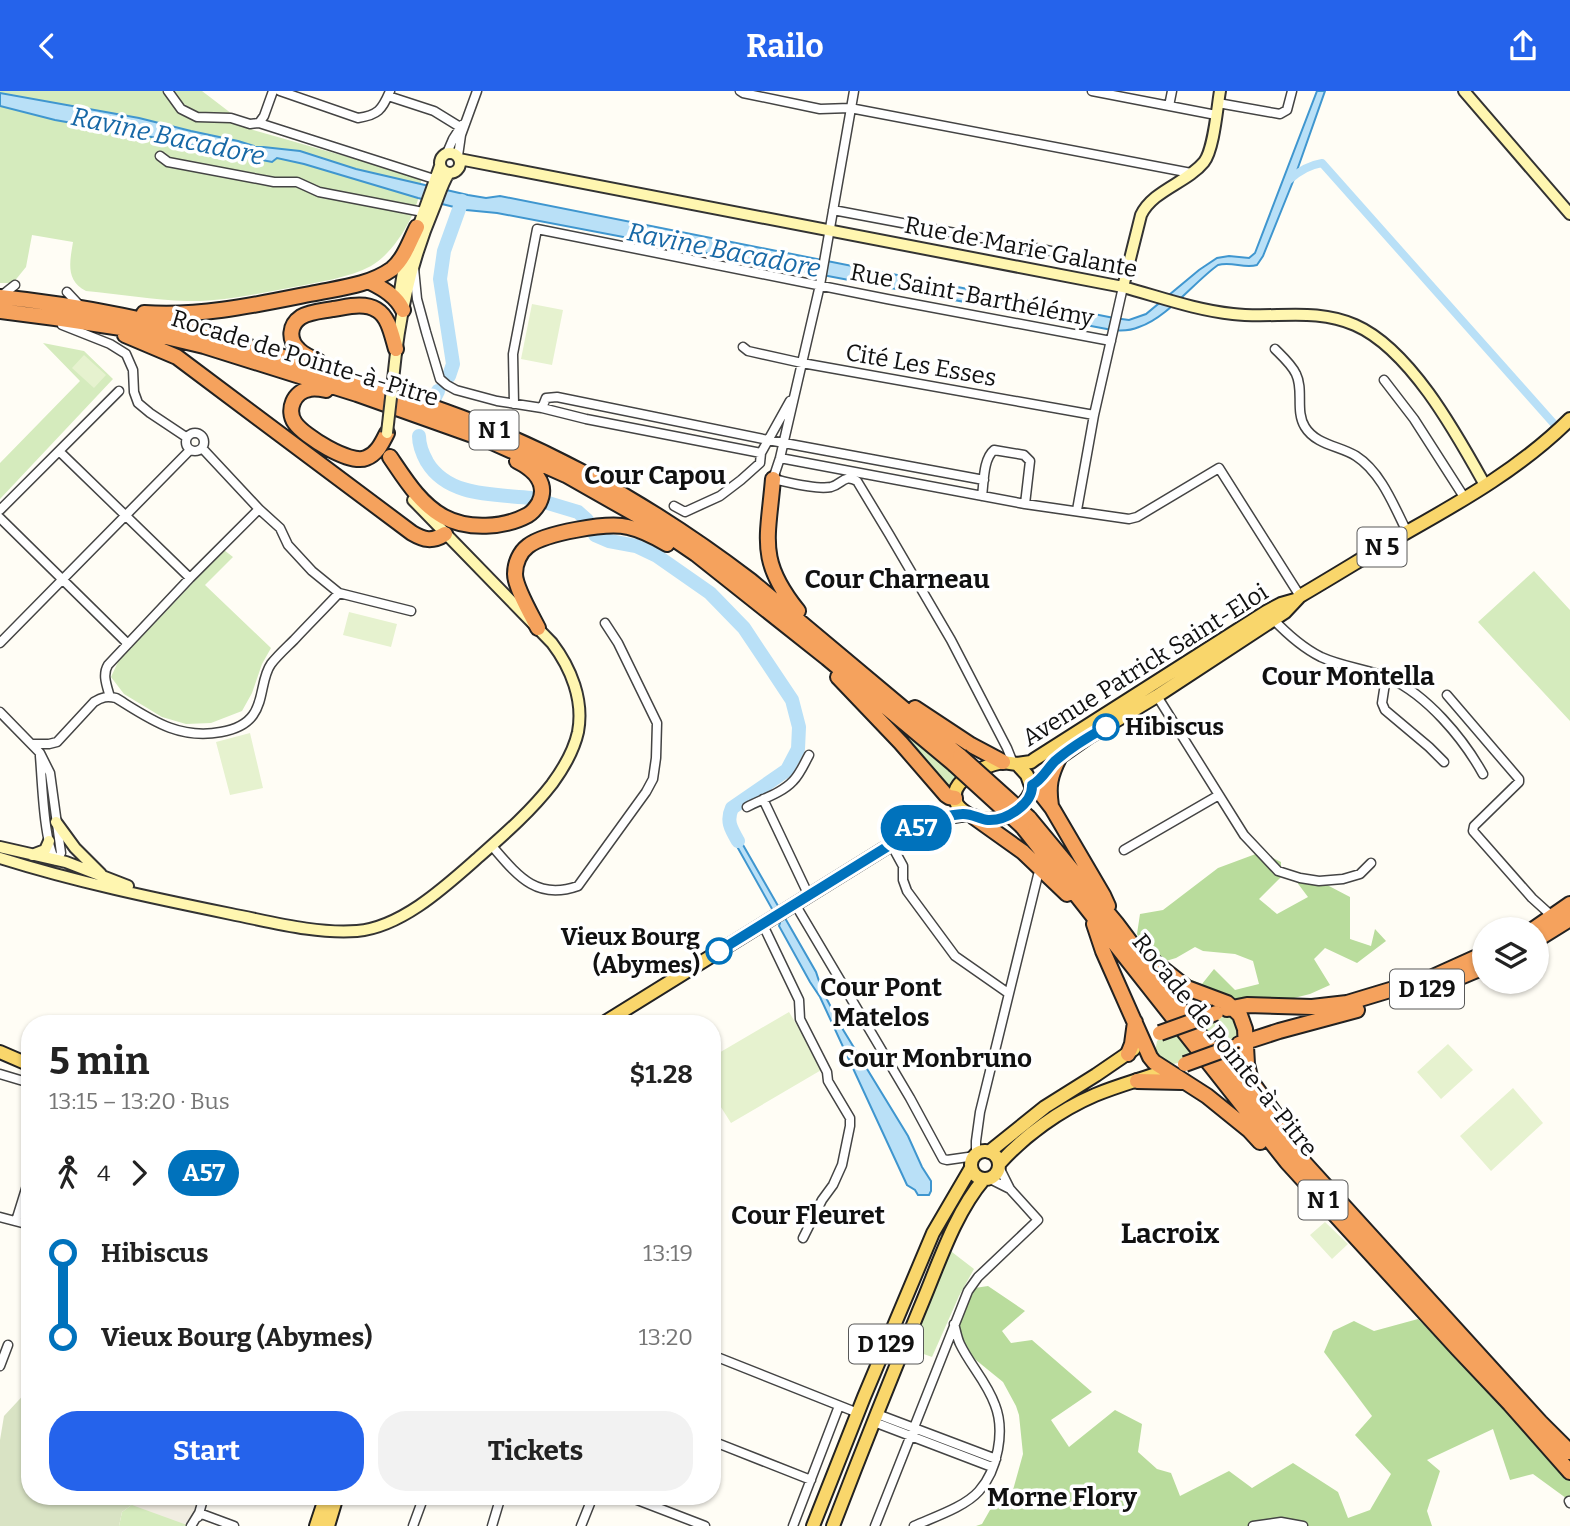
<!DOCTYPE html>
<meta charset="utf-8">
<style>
:root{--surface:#fff;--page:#f2f2f2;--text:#222;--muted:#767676;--accent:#2563eb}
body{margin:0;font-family:Bitter,serif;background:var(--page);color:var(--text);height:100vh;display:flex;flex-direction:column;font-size:26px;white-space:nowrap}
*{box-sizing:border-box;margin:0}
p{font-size:23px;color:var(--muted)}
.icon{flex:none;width:38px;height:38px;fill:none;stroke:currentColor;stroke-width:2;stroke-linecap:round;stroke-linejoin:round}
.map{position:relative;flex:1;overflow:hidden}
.drawer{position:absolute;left:21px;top:924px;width:700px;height:490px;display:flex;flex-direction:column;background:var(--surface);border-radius:28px;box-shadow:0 2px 5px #0004}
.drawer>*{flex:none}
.badge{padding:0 14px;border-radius:23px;font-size:24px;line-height:46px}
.tools{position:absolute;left:1472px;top:826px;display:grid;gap:14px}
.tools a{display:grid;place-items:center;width:77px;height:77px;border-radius:50%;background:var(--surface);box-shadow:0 2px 5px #0004;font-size:35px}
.map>.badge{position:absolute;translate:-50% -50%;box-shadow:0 0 0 4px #fff}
.legs{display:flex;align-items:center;gap:10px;height:77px;padding:0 28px;font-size:23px}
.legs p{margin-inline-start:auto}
.head{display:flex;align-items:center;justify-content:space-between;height:119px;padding:0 28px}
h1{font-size:38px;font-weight:700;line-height:52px}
.action{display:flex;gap:14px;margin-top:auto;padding:14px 28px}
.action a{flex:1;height:80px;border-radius:28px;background:var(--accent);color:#fff;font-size:28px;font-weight:700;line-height:80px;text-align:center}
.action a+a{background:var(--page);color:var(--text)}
ul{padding:0 28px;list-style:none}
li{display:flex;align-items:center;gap:24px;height:84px;font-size:26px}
li i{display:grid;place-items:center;width:10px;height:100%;margin:0 9px;background:currentColor}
li i::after{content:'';width:18px;height:18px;margin:-9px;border:5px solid;border-radius:50%;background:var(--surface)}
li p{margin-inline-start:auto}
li:first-child i{background:linear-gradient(#0000 50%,currentColor 0)}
li:last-child i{background:linear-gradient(currentColor 50%,#0000 0)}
header{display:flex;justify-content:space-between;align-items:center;height:91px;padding:0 28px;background:var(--accent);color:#fff;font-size:32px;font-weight:700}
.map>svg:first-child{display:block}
.green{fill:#d5ebbd}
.forest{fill:#b9dc9c}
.cemetery{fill:#d9e3c4}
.pitch{fill:#e6f2cf}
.plaza{fill:#f1ede2}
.water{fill:#b9e0f7;stroke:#3f96cf;stroke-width:2}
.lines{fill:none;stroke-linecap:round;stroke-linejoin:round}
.canal{stroke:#b9e0f7;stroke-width:8}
.river{stroke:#b9e0f7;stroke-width:14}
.street-casing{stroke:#444;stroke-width:11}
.secondary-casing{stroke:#333;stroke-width:14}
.primary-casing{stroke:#222;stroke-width:16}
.highway-casing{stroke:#222;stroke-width:18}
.street{stroke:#fff;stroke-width:8}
.secondary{stroke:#fff6b0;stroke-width:10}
.primary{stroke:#f9d66b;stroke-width:12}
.highway{stroke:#f5a25d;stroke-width:14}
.secondary-bridge-casing{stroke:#333;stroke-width:14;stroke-linecap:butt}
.highway-bridge-casing{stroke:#222;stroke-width:18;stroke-linecap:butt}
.secondary-bridge{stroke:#fff6b0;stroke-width:10}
.highway-bridge{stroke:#f5a25d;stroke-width:14}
.line-1-casing{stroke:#fff;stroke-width:16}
.line-1{stroke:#0072bc;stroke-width:10}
.stop-1-dot{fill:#fff;stroke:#0072bc;stroke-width:3.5}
.labels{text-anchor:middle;stroke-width:7;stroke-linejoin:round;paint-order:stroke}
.shield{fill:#fff;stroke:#585858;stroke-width:2}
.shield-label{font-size:23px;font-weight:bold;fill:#111}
.street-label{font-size:24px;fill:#111;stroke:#fff}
.stop-label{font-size:24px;font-weight:bold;fill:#111;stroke:#fff;text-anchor:start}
.water-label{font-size:26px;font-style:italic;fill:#1768a6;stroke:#fff}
.neighbourhood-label{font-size:26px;font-weight:bold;fill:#111;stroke:#fff}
.quarter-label{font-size:28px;font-weight:bold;fill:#111;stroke:#fff}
</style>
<header><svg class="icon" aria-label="back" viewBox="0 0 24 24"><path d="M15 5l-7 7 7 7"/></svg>Railo<svg class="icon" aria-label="share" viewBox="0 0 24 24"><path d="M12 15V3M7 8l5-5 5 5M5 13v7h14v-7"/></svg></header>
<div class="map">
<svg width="1570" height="1435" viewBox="0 0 1570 1435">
<rect width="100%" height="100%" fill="#fffdf5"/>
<path class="green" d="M0 0H202L253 39 418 86 421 90C421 117 396 161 371 175 348 187 319 191 294 196 259 202 223 211 187 210 154 209 119 203 86 200 65 189 70 170 73 151L32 144 26 176 13 192H0Z
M43 252 84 260 113 288 0 408V372L80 290Z
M224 459 233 466 205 494 271 557 262 573 252 602 242 620 211 632 186 633 162 626 124 603 111 586 118 571Z
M1534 480 1570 519V630L1478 531Z
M875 614 958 685 949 697 870 615Z
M1229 924 1239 929 1240 948 1215 957 1198 933Z
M1179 940 1197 963C1179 971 1168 982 1155 961L1157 950 1162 946Z
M948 1158 974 1178 959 1205 932 1266 904 1256Z
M144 1405H200L195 1421 187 1435H119L122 1421Z"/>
<path class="forest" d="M1261 761 1281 771V786L1259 808 1277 823 1308 806 1296 790 1306 783 1350 806V848L1371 855 1375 838 1386 850 1357 872 1325 857 1314 868 1330 894 1310 903 1274 912 1224 907 1170 881 1202 893 1214 878 1235 899 1259 893 1253 870 1235 863 1203 860 1195 856 1176 867 1159 872 1144 857 1137 843 1140 823 1163 819 1218 777Z
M988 1195 1025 1220 1002 1240 1011 1252 1032 1249 1092 1301 1051 1329 1069 1356 1115 1319 1142 1333 1138 1361 1157 1378 1171 1382 1180 1405 1229 1380 1252 1397 1293 1372 1338 1401 1348 1427 1370 1419 1391 1383 1355 1344 1372 1325 1324 1261 1333 1240 1354 1230 1374 1240 1418 1228 1562 1374 1570 1389V1410L1533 1383 1510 1389 1493 1338 1427 1369 1440 1380 1427 1420 1432 1435H976L982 1433 990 1419 1013 1399 1023 1363 1019 1324 1016 1315 1003 1291 971 1265 961 1247 957 1234 975 1197Z"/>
<path class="cemetery" d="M30 1297V1405H144L122 1421 119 1435H0V1349L4 1325Z"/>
<path class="pitch" d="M532 213 563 219 552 274 521 268Z
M84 264 106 284 94 297 72 277Z
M349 521 397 533 391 556 343 544Z
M250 642 263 697 230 704 216 651Z
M789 921 823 978 731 1032 712 1002V966Z
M1448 953 1473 979 1441 1008 1417 981Z
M1513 997 1543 1032 1491 1080 1460 1045Z
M1325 1131 1348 1153 1332 1168 1310 1144Z"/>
<path class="plaza" d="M144 1405H176L198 1412 195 1421 187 1434 132 1414Z"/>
<path class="water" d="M1317 0H1325L1294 88 1263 165 1257 174C1244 178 1232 170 1218 174 1194 191 1167 227 1139 236 1130 240 1121 240 1112 239L497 122 466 119 418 107 304 73 277 67 272 71 216 60 174 50 55 29 0 15V2L139 27 191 40 238 50 254 55 300 60 356 78 468 104 486 107 500 105 1114 227 1129 229 1146 223 1199 179 1217 167 1229 165 1249 167 1255 162Z
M729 736 735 740 816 881 822 899 842 937 908 1045 922 1076 931 1090V1100L929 1104H918L915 1099 907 1094 820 906 810 891 779 835 780 832 730 743Z"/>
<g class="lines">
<path class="canal" d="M1289 89C1299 80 1309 74 1322 72L1555 334"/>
<path class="river" d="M449 285 453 273 440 188 444 160 462 110
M434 308 438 300
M419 345C419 355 422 362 427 371 448 406 494 403 531 407
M548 412 578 421 587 429
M595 444 609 450 636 455 657 465 710 502 744 537 792 609 799 636 798 658 787 679 732 717C726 730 731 738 738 750"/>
<g class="street-casing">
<path id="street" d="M168 0 181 18 197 26 231 27 250 33 259 32 264 25 273 0
M280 0 358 27C378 24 382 19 390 0
M740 0 743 2 820 18 850 17 1191 82
M1092 0 1216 24
M388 5 434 20 460 36
M1218 12 1280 23 1287 19 1292 0
M1169 15 1172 0
M259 32 434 88
M447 62 453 48 462 34
M160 65 168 71 274 91H297L319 101 423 121
M458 65 461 44 477 0
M833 119 1051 160 1129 177
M414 177 417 208 426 241 440 288 447 294 456 299 497 310 542 317 586 328 761 362
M67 201 82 217
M1 205 15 194
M62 234 110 253 126 263 133 279 134 301 138 312 150 322 186 346
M743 256 748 260 802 272 1094 324
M1275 258C1282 265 1292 274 1296 283 1304 299 1295 320 1305 336 1316 354 1340 355 1356 365 1381 381 1394 415 1407 441
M1384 289 1414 328 1464 406
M514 313 513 263 537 138 887 208 1111 250
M542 317 546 307 557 306 768 349 984 389
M186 351a9 9 0 1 1 18 0a9 9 0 1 1-18 0Z
M202 357 259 418 280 437 288 454 312 480 339 502 411 520
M60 361 190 487 259 418
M780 367 1025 413 1129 428 1137 426 1219 377 1300 505
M773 388C788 391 816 399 831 396 843 393 843 383 857 390L889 443 951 549 1007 657 1013 672
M773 388 780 367 820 194 854 0
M982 405C984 391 983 368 994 359L1024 364 1030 370 1025 413
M674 415 685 421 720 405 741 389 760 372 761 362 790 310
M0 419 119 300
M1077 419 1094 324 1123 196
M0 427 128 553
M1271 526C1286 542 1301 556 1321 566 1343 576 1367 578 1389 587 1427 604 1463 647 1483 683
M0 552 190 359
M1386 586 1382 612 1385 619 1429 656 1444 671
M1447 604 1519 688V691L1474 735 1473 740 1532 807 1553 826
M1157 605 1244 744 1278 780 1300 787 1319 790 1343 788 1360 783 1371 772
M110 606C107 595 102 584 108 574L190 487
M0 621 40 662 50 682 61 762 59 766 55 769
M32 653H49L57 651 94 611C102 606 107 605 116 607 150 628 178 649 221 641 232 639 246 634 253 624 264 609 261 587 271 573 278 564 286 557 294 549 309 533 324 518 339 502
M40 665C42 689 44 750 55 769
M763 708 809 805
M747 716C762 708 782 702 793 690 800 683 804 673 809 664
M891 753 903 775V789L907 800 955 865 1008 902
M492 755C517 784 536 810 578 795L646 701 653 688 656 667 657 632 618 552 605 532
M1124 759 1219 704
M795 813 910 1007 943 1068 947 1069 975 1065
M762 832 799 909 800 928 827 981 828 990 850 1027V1035L842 1074 833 1094 822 1109 803 1147
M0 983 30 992
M976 1064V1050L980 1021 1038 784
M990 1088 1010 1098
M0 1126 30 1134
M16 1130 30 1085
M712 1264 858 1322
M0 1275 8 1254
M877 1323 996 1368
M874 1331 992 1376
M712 1350 811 1389
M627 1405 705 1435
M1569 1410 1570 1412
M198 1426 204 1405
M191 1435 199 1422 234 1435
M413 1435 424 1405
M492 1435 501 1405
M581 1435 593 1405
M793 1435 839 1315
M875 1435 968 1200 978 1186 1038 1129 1010 1098 999 1076
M914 1435C934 1426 965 1416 979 1400 998 1379 1005 1339 995 1314 987 1291 970 1274 960 1253 957 1247 956 1239 954 1233
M1253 1435 1281 1431 1303 1435"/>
</g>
<g class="secondary-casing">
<path id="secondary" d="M1464 0 1570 123
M440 72a10 10 0 1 1 20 0a10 10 0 1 1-20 0Z
M459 68 1123 196C1160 206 1195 219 1233 223 1274 228 1315 216 1355 234 1410 258 1456 342 1485 394
M416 142 440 75
M1123 196 1141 124C1153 99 1187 92 1204 71 1214 58 1217 17 1220 0
M398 213 403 181 408 163
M393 289C399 227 410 174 434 117 439 105 442 93 449 82
M56 731 75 757 101 783
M0 756 66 771 128 795
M32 764 45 759 49 750
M0 767C76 791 153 807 231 823 272 831 315 843 357 840 403 836 448 793 481 764 506 742 532 719 552 693 563 678 574 659 578 641 584 609 571 577 552 552L413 409"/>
</g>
<g class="primary-casing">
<path id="primary" d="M1003 671 1017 673 1027 684 1032 698C1022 722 995 737 970 724 965 721 960 718 957 713 944 690 987 674 1003 671Z
M1017 673 1031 671 1035 668 1266 521 1281 513 1295 509
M1032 693 1038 691 1059 667 1089 646 1157 605 1285 521 1300 505C1336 484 1371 462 1407 441 1464 409 1523 375 1570 328
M602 933 919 736 934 728 967 723
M0 961 30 974
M971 1074a14 14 0 1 1 28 0a14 14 0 1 1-28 0Z
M989 1061 1045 1016 1096 984 1134 958
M999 1073C1025 1044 1060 1019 1095 1004 1119 994 1143 988 1167 979
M316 1435 326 1405
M328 1435 337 1405
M813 1435 864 1306 933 1142 971 1077
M833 1435C861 1362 890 1289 920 1217 938 1175 954 1123 984 1088"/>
</g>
<g class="highway-casing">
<path id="highway" d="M370 191C384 198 396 205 403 219
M0 206C119 218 237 249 351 288 402 306 455 322 505 344 593 382 675 432 751 490L960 665
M0 220 55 227 141 240 204 255 357 303 492 351 566 384 649 431 696 463 827 567 954 673
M144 222C200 226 255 214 310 203 338 197 368 195 392 178 404 168 410 150 417 136
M125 244 177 266 412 442C424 449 432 451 445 443
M318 270C311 267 304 264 299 259 288 249 289 234 301 226 311 220 323 220 333 218 347 216 364 211 377 219 389 226 392 245 396 258
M326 299C321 298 315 297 310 298 294 300 286 319 295 332 304 345 350 374 366 367 377 363 382 352 387 342
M390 366C405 388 420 413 444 426 468 439 504 437 528 424 533 421 536 417 539 412 549 392 533 378 517 370
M773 388C768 448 757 469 798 520
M538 537C532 525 515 496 515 483 515 472 520 461 528 455 545 442 607 431 628 436 642 439 655 446 667 453
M838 586 901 652 946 704 949 706 955 707
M915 617 971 654 1003 671
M1032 698 1038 699 1052 717 1103 804 1108 815
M1051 715C1048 695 1050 685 1059 667
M974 726 1023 761 1067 803
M1029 727 1116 832 1197 940 1289 1055 1540 1331 1570 1361
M1022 735 1287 1071 1458 1258 1510 1313 1570 1381
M1094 833 1103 860 1150 966 1154 971 1207 1005 1249 1039 1260 1051
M1534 838 1570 813
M1536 849 1570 828
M1153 870 1187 897 1227 912 1240 924 1245 938 1247 973 1251 990 1280 1030
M1417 901 1446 892 1484 876
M1227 918 1247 914 1312 916 1347 912 1433 886 1484 863
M1239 953 1279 940 1357 919
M1128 963 1132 953 1135 931
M1137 990 1182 991"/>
</g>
<use href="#street" class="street"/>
<use href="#secondary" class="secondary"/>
<use href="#primary" class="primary"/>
<use href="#highway" class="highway"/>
<g class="secondary-bridge-casing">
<path id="secondary-bridge" d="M387 342 393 289"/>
</g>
<g class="highway-bridge-casing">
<path id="highway-bridge" d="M960 665 1029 727
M954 673 1022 735
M1160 942 1216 922
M1185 973 1232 956"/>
</g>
<use href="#secondary-bridge" class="secondary-bridge"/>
<use href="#highway-bridge" class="highway-bridge"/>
</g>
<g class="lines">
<g class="line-1-casing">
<path id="line-1" d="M719 860 919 736C933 729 946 724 962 723 971 722 979 728 988 729 1006 730 1033 713 1032 694 1042 689 1047 678 1055 670 1070 657 1088 646 1106 636"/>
</g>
<use href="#line-1" class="line-1"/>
</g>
<g class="stop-1-dot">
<circle cx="1106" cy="636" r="12"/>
<circle cx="719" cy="860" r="12"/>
</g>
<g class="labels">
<g class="shield">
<rect x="469.5" y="319.5" width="49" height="39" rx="5"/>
<rect x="1357.5" y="436.5" width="49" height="39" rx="5"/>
<rect x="1390" y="878.5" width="74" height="39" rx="5"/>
<rect x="1298.5" y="1089.5" width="49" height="39" rx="5"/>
<rect x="849" y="1233.5" width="74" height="39" rx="5"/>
</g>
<g class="shield-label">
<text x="494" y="347">N 1</text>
<text x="1382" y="464">N 5</text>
<text x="1427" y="906">D 129</text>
<text x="1323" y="1117">N 1</text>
<text x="886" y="1261">D 129</text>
</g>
<g class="street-label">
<text transform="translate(1021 156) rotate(11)" y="8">Rue de Marie Galante</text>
<text transform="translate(972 204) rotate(11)" y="8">Rue Saint-Barthélémy</text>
<text transform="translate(305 267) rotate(17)" y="8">Rocade de Pointe-à-Pitre</text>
<text transform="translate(921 274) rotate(10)" y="8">Cité Les Esses</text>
<text transform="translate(1145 574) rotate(-32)" y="8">Avenue Patrick Saint-Eloi</text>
<text transform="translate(1225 954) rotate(51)" y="8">Rocade de Pointe-à-Pitre</text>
</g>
<g class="stop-label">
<text x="1125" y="644">Hibiscus</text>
<text x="700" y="854" text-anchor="end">Vieux Bourg<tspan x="700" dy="28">(Abymes)</tspan></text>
</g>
<g class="water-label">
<text transform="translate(168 45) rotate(12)" y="9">Ravine Bacadore</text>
<text transform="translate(724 159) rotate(11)" y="9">Ravine Bacadore</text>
</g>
<g class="neighbourhood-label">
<text x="655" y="393">Cour Capou</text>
<text x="897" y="497">Cour Charneau</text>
<text x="1348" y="594">Cour Montella</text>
<text x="881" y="905">Cour Pont<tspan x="881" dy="30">Matelos</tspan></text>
<text x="935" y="976">Cour Monbruno</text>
<text x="808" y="1133">Cour Fleuret</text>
<text x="1062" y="1415">Morne Flory</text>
</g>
<g class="quarter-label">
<text x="1170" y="1152">Lacroix</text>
</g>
</g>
</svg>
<div class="tools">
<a><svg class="icon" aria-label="layers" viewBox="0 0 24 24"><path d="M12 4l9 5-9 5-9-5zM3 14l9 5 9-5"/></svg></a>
</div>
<b class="badge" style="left:916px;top:737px;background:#0072bc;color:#fff">A57</b>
<section class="drawer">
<div class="head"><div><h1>5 min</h1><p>13:15 – 13:20 · Bus</p></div><b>$1.28</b></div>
<div class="legs"><svg class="icon" aria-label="walk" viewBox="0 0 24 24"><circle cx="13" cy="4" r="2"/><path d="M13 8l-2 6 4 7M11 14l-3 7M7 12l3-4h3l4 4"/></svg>4<svg class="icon" aria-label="forward" viewBox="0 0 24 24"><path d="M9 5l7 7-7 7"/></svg><b class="badge" style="background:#0072bc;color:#fff">A57</b></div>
<ul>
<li><i style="color:#0072bc"></i><b>Hibiscus</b><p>13:19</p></li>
<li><i style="color:#0072bc"></i><b>Vieux Bourg (Abymes)</b><p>13:20</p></li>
</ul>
<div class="action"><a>Start</a><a>Tickets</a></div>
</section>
</div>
